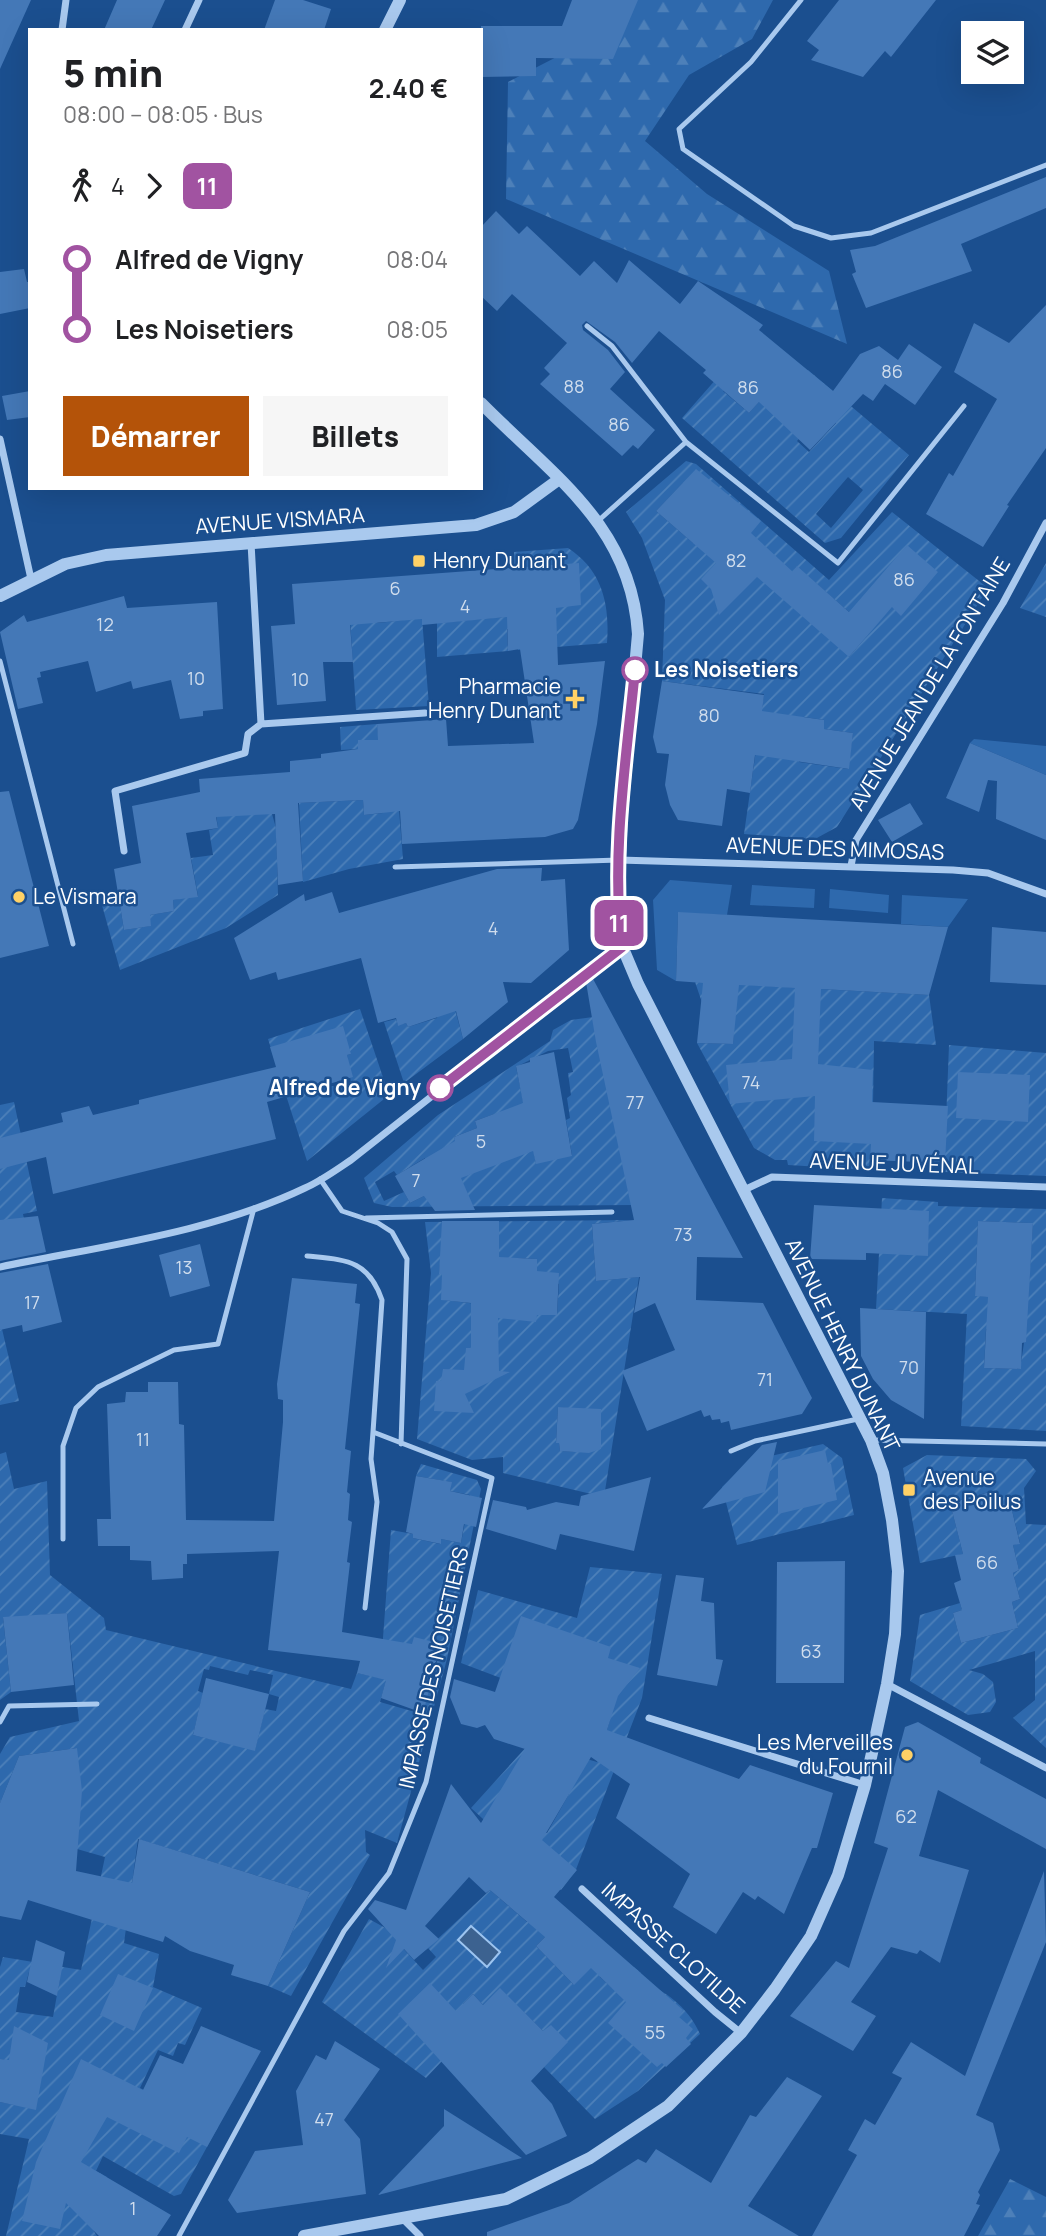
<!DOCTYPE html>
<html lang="fr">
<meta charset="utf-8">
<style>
:root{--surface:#fff;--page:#f6f6f6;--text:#202124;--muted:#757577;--accent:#b45309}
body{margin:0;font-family:Manrope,sans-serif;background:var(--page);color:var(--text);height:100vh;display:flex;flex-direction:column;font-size:26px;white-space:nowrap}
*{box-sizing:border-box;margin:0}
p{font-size:23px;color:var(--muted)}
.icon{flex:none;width:38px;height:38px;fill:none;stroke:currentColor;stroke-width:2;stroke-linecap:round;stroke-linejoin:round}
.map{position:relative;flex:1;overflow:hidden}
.drawer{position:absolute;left:28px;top:28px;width:455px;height:462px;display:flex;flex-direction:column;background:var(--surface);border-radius:0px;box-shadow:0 7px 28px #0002}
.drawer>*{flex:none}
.badge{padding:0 14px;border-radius:10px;font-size:24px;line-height:46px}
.buttons{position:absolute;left:961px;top:21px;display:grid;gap:14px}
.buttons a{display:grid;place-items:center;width:63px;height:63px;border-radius:0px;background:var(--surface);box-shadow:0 7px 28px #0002;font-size:35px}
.map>.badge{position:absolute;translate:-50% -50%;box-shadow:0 0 0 4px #fff}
.legs{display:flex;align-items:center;gap:10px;height:77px;padding:0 35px;font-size:23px}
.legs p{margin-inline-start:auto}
.overview{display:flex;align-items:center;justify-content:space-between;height:119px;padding:0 35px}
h1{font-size:38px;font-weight:800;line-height:52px}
.primary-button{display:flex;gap:14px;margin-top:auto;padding:14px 35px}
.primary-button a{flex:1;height:80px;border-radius:0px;background:var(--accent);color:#fff;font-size:28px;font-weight:800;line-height:80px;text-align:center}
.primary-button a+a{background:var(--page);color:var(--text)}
ul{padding:0 35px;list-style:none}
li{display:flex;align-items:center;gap:24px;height:70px;font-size:26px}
li i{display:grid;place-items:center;width:10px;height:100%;margin:0 9px;background:currentColor}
li i::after{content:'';width:18px;height:18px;margin:-9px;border:5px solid;border-radius:50%;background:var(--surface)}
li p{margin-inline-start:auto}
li:first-child i{background:linear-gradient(#0000 50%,currentColor 0)}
li:last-child i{background:linear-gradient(currentColor 50%,#0000 0)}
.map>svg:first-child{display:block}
.grass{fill:#2e69ad}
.forest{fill:url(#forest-firs)}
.garden{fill:url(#garden-furrows);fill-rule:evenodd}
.water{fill:#3c6290;stroke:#9cc4f0;stroke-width:2}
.building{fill:#4478b7}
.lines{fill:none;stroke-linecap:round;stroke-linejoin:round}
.service{stroke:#a9c9ee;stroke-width:5}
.minor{stroke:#a9c9ee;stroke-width:7}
.tertiary{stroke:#a9c9ee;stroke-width:12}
.line-1-casing{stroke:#fff;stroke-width:16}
.line-1{stroke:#a153a1;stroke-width:10}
.poi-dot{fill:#ffd166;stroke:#1b4f8f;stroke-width:2.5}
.stop-1-dot{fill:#fff;stroke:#a153a1;stroke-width:3.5}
.labels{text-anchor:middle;stroke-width:5;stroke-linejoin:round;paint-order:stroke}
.number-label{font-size:18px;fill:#d0dded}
.street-label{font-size:21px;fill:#fff;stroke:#1b4f8f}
.poi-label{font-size:21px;fill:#fff;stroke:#1b4f8f;text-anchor:start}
.stop-label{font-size:21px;font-weight:bold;fill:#fff;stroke:#1b4f8f;text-anchor:start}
</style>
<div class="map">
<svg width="1046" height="2236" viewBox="0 0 1046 2236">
<defs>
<pattern id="forest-firs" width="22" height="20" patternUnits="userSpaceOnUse" patternTransform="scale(1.75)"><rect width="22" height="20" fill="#2e69ad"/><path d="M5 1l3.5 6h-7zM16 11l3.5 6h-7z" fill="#4d80b9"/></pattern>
<pattern id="garden-furrows" width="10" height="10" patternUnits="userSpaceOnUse" patternTransform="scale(1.75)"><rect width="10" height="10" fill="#2e69ad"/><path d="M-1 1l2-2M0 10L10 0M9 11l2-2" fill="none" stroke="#4d80b9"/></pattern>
</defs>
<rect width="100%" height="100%" fill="#1b4f8f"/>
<path class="grass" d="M974 739 1046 746V775L970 743Z
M670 880 732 885 727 915 678 913 676 981 657 970 653 900Z
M752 885 815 889 814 908 750 905Z
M830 889 889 895 888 913 829 908Z
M902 895 968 899 948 927 901 924Z"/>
<path class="forest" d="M626 0H773L752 39 689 75 645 141 707 194 829 271 847 344 506 199 508 82 605 32Z
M1010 2179 1046 2197V2236H978Z"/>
<path class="garden" d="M753 337 790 392 808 370 909 455 841 538 825 543 682 418ZM745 365 774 385 749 413 723 391ZM823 411 836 423 809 452 797 441ZM848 477 863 490 831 528 816 514Z
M686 461 696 464 829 580 892 512 988 588 837 827 815 839 744 834 764 694 662 681 665 600 642 538 626 512ZM683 483 693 543 656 511ZM811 579 871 631 849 657ZM804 717 824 720V729L853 733 848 769 799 762Z
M568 548C602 570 610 604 607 643L518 650 516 628 507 629 508 651 437 657V623L516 616 514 552Z
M1046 563V617L1020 608Z
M349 604 378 623 422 618 429 706 356 710Z
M377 724 379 745 394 748 403 859 349 869 303 882 299 803 363 800 364 815 383 813 379 750 371 740H358V749L341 750 340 727Z
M216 814H272L276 828 278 895 226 928 120 970 100 898 118 894 124 930 150 926V915L174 911 173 900 198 896 191 858 213 855 209 830 218 828Z
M695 982 929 995 936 1045 874 1041 872 1170 788 1165 787 1160H775L754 1148 697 1043 733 1044 734 1031 711 1029Z
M448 983 463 1039 404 1083 384 1022 396 1019 398 1025 406 1023 408 1027 437 1018Z
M360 1009 389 1095 307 1161 268 1039ZM290 1041 351 1054 347 1055 351 1083 305 1091Z
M593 1017 632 1205 392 1207 374 1203 364 1178 438 1115 550 1041 553 1030 571 1020ZM568 1048 573 1072 568 1073 571 1095 567 1098 570 1118 566 1120 572 1155 536 1163 516 1067 548 1051ZM494 1114 469 1175 454 1137 477 1128 475 1121ZM425 1158 424 1196 410 1203 404 1192 384 1201 375 1182 394 1171 397 1175Z
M949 1045 1046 1053V1176L944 1172Z
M14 1102 37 1211 23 1214 27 1235 0 1241V1105Z
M882 1198 938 1202V1206L1046 1209V1431L961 1426 967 1314 876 1309ZM978 1221 1033 1223 1028 1298 975 1296ZM986 1329 1026 1330 1020 1369 984 1368Z
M633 1220 592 1224 596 1281 639 1277 604 1497 503 1473V1457L472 1460 417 1439 431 1273 425 1222ZM441 1254 477 1304 444 1300 442 1274H439ZM518 1258 537 1259V1271L559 1284 557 1315H537L517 1276ZM558 1407 588 1410 576 1452 560 1451 559 1443 556 1442Z
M2 1329 19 1401 0 1405V1330Z
M823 1444 842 1458 854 1515 737 1545 722 1487 749 1461Z
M6 1452 14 1489 47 1481 50 1575 104 1618 106 1630 351 1689 357 1673 380 1678 391 1530 413 1534V1538L440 1544 441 1539 461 1543 470 1495 450 1491 451 1482 416 1476 421 1464 477 1480 481 1489 447 1659 397 1843 365 1830 366 1852 370 1855 291 1996 268 1986 310 1892 138 1839 124 1943 159 1954 153 1987 202 2008 185 2045 178 2043 173 2056 158 2050 140 2088 218 2127 181 2194 174 2196 103 2156 96 2171 107 2177C100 2195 83 2219 97 2236H6L29 2139 0 2134V2102L15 2105 12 2061 0 2059V1967L3 1957 81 1970 105 1857 77 1849V1748L19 1756 0 1803V1754L10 1737 79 1721 67 1613 3 1618 11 1692 0 1700V1454ZM411 1651 438 1658 422 1714 380 1702 391 1663ZM210 1666 248 1675 250 1670 273 1675 269 1694 279 1697 276 1711 265 1709 255 1750 193 1735 203 1693 198 1691 204 1669 209 1670ZM29 1972 60 1978 53 2017 16 2012 20 1987H25Z
M927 1455 1026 1459 1036 1471 1024 1488 1026 1524 1046 1525V1748L1013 1718 1035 1700V1651L969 1670 983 1674 993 1682 996 1702 990 1712 968 1715 910 1681 920 1615 960 1603 962 1610 953 1613 961 1643 1018 1628 1012 1602 1020 1599 1013 1573 1019 1570 1013 1545 1020 1543 1010 1502 994 1506 989 1492 950 1503 963 1554 920 1563 903 1468Z
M590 1567 662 1574 642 1698 575 1872 561 1890 471 1808 528 1745 554 1698 461 1663 478 1590 577 1618ZM610 1720 597 1762 552 1749ZM516 1764 569 1794 547 1833H546Z
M490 1890 527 1922 549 1898 553 1929 536 1946 573 1984 612 1948 600 1977 612 1988 634 1967 641 1973 634 1981C661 1985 689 2008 700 2034L638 2091 595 2119 544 2067 543 2031 500 1989 483 2005 473 1994 463 2004 471 2033 430 1984 442 2061 426 2078 322 2002 369 1919 402 1937 398 1943 423 1970 436 1957 428 1948Z"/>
<path class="water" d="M471 1926 500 1952 487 1967 458 1940Z"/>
<path class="building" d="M0 0H31L0 69Z
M117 0H165L151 30H104Z
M275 0H303L331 9 324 30H264Z
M572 0H638L613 59 536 58V76L481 77V26H562Z
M839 0H936L891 57 885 51 863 77 811 60 819 50 807 41Z
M1046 177V208L961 244 972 271 866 308 852 274 856 272 850 250 875 246Z
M496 211 519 234 527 226 580 276 594 261 617 283 629 260 680 304 698 281 763 325 759 330 833 391 860 354 879 346 898 360 909 344 942 367 915 405 885 384 873 401 863 394 810 450 759 402 749 413 703 373 706 370 659 331 632 363 615 342 586 321 582 325 583 330 608 350 625 372 610 389 655 430 638 449 633 445 622 456 540 384 550 374 544 368 567 343 512 294 497 311 481 296V227Z
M24 269 27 282H30V308L0 314V272Z
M1046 305V448L1007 505 1009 506 983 547 926 514 949 473 953 476 997 399 954 372 974 323 1009 343Z
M30 391V417L7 420 2 396Z
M696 469 761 521 751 533 793 572 797 566 849 612 907 545 938 572 901 616 892 607 849 657 757 577 719 615 711 589 701 579 716 563 656 511Z
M579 563 581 605 556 608 558 665 605 661 597 724 578 820 573 829 545 837 402 844 400 811 364 815 363 800 298 803 303 881 278 885 275 814 216 817 218 828 186 833 198 897 173 900 174 911 150 915 151 926 124 930 114 869 141 863 132 806 200 792 199 779 290 772V761L321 758V754L358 749V740H378L377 724 446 719 448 746 534 743 520 649 508 651 507 617 422 625V619L350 625 353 662H323L326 701 277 705 271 626 295 624 292 584Z
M124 596 127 608 217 602 223 709 203 711V716L180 719 171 680 133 689 131 681 96 692 88 661 40 672 41 677 37 678 43 703 18 709 0 632 24 615 27 622Z
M662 681 764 695 762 711 824 720V729L853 733 849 769 755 755 750 793 727 789 722 826 678 820 670 805 665 785 669 754 657 753 653 737Z
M970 743 1046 775V840L996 819 997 781 988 780 979 812 946 798Z
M9 791 49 946 0 958V792Z
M910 803 923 824 892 842 878 820Z
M542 868 541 881 565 879 569 950 531 983 503 982 508 1002 463 1039 456 1011 408 1027 406 1023 398 1026 396 1018 378 1023 361 958 278 980 276 972 250 980 234 938 304 894 305 901 332 892 339 913 497 869Z
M678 912 948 927 929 995 821 989 818 1064 873 1070 872 1102 948 1106 945 1163 870 1160 871 1144 814 1141 815 1096 730 1104 726 1065 792 1059 795 988 739 985 733 1044 697 1043 703 983 676 981Z
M992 927 1046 932V985L990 982Z
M592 977 743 1258 697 1257 696 1300 763 1303 812 1398 802 1414 731 1430 729 1421 721 1423 720 1419 712 1420 710 1415 704 1417 701 1410 647 1431 622 1371 675 1350 655 1303 634 1313 640 1277 596 1281 592 1224 634 1220 596 1042 586 982Z
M343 1026 351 1054 347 1055 353 1077 267 1102 276 1139 53 1194 46 1157 0 1169V1138L63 1122 61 1113 89 1106 93 1115 139 1104V1100L276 1067 270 1047Z
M554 1052 572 1156 536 1164 533 1151 461 1178 475 1210 435 1211 424 1196 410 1203 395 1176 455 1141 454 1137 477 1128 475 1121 523 1103 516 1066 530 1062V1058Z
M958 1072 1030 1075 1028 1122 956 1118Z
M814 1205 929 1211 928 1256 866 1253V1260L810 1259Z
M38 1216 46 1252 0 1261V1220Z
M442 1221H499V1257L537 1259V1271L559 1273 557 1315H537L536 1322 498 1318 499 1371 510 1372 465 1394 474 1413 434 1411 436 1381H441L443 1369 464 1370 466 1348H471V1303L441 1300 442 1274H439Z
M978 1221 1033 1223 1026 1342 1022 1343 1021 1369 984 1368 988 1297 975 1296Z
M200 1244 210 1286 170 1297 159 1255Z
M48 1264 62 1322 23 1332 22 1325 0 1330V1273Z
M292 1278 357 1284 355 1303 360 1304 345 1449 351 1451 347 1492 350 1494 348 1520 352 1522 347 1562 350 1563 342 1632 412 1644 414 1637 442 1644 438 1659 429 1671 434 1672 423 1713 381 1698 386 1680 357 1673 360 1661 268 1650 279 1551 187 1554V1564H183V1578L152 1580 151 1561 130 1560V1546H98L97 1519H111L107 1404 125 1402 126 1392H148V1382H178L179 1424 184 1425 186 1520 274 1521 283 1422V1400L278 1399 277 1384Z
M860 1308 926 1312 924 1419 891 1400 873 1379 861 1356Z
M558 1407 601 1409V1449L589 1453 560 1451 559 1443H556Z
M777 1442 765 1492 702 1509 762 1445Z
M825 1450 828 1464H831L837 1500 778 1514V1461Z
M416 1476 452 1482 450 1491 482 1498 476 1527 464 1524 461 1543 441 1539V1544L413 1538V1534L406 1532Z
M651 1477 634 1551 560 1534 556 1550 486 1529 493 1500 526 1507 527 1510 556 1502 579 1506 581 1496Z
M990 1492 994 1506 1010 1502 1020 1544 1013 1545 1019 1570 1013 1573 1020 1599 1012 1602 1018 1628 961 1643 953 1613 962 1610 954 1583 961 1580 955 1555 963 1554 950 1503Z
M845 1561 844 1683H776L777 1562Z
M676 1575 704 1578 701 1601 714 1603 716 1659 723 1660 717 1686 657 1675Z
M67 1613 74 1685 11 1692 3 1617Z
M521 1616 611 1647 608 1658 640 1668 618 1696 607 1730 739 1779 750 1765 833 1793 817 1848H812L784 1914 758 1896 755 1900 743 1892 716 1934 673 1907 690 1874 616 1818 630 1784 591 1757 542 1840 577 1870 554 1897 683 2010 679 2017 693 2029 686 2038 691 2044 666 2067 662 2063 657 2067 608 2023 626 2002 591 1968 574 1985 536 1946 545 1937 490 1890 486 1893 469 1877 425 1926 439 1939 414 1960 404 1949 386 1968 396 1940 368 1909 375 1900 406 1910 451 1784 481 1823 525 1749 494 1739 485 1725 477 1728 461 1724 450 1697 454 1679 495 1692Z
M206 1678 269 1694 255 1751 193 1735Z
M918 1722 981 1758 980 1763 1046 1799V1849L938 1790 919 1856 969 1870 940 1963 920 1950 917 1954 891 1947 851 2002 876 2016 853 2051 790 2016 836 1961 849 1968 888 1848 874 1843 905 1727Z
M77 1748 82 1791 76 1871 132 1883 139 1839 310 1892 268 1986 231 1975 234 1965 190 1951 165 1936 163 1942 28 1900 21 1920 0 1916V1803L19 1756Z
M1044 1871 1046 1942 976 2115 993 2123 1000 2150 978 2192 980 2195 976 2204 980 2205 964 2236H812L857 2155 848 2150 865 2119 875 2125 902 2078 892 2073 911 2042 965 2076Z
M36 1940 65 1952 57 1996 27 1982Z
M118 1974 153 1988 134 2031 100 2015Z
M430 1983 456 2011 473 1994 483 2005 500 1988 543 2031 551 2025 568 2042 531 2081 552 2104 567 2136 526 2155 398 2014Z
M14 2026 48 2043 36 2110 0 2102V2059L9 2060Z
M201 2026 261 2051 207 2147 187 2137 179 2153 107 2117 81 2162 171 2215 157 2236H99L66 2203 60 2229 22 2221 36 2162 81 2059 143 2090 160 2055 183 2064Z
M335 2041 380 2069 344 2120 360 2139 366 2194 237 2213 228 2200 255 2151 303 2145 296 2091 316 2055 326 2060Z
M787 2077 822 2096 748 2206 799 2236H487V2232L569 2203 638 2159 646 2163 656 2149 711 2183 750 2115 756 2117Z
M444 2109 522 2158 378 2195 444 2126Z"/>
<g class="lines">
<path class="service" d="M801 0 751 62 679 129 683 149 794 226 831 238 871 233 1046 165
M587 326 612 346 686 442
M598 521 686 442 838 563 964 406
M0 661 73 944
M395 867 619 860
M320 1179 342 1211 378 1223 392 1232 407 1259 401 1444
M366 1218 612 1212
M307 1256C345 1260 368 1259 382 1300L373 1432
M871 1440 1046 1444
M731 1451 755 1441 858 1419
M63 1539V1446L76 1408 98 1387 174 1350 218 1344 254 1208
M0 1722 9 1706 97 1704
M179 2236 344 1931 389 1873 426 1782 492 1478 373 1432 371 1459 377 1502 365 1608"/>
<path class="minor" d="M62 30 66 0
M185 30 199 0
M0 439 31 579
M251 543 261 724 425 713
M124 851 115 791 245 753 248 734 261 724
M619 860 953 870 988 873 1046 894
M851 866 856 840 1003 603 1046 523
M744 1190 772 1177 1046 1187
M0 1267C101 1246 211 1233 305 1188 321 1181 336 1170 351 1160L622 946
M887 1684 1046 1768
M649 1718 865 1785
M582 1889 715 2012 741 2033
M404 2220 420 2236"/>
<path class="tertiary" d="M385 30 400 0
M0 596 65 564 106 555 476 525 514 512 558 480
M304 2236 506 2199 590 2158 668 2106 741 2033 775 1989 811 1936 838 1875 865 1785 887 1684 895 1634 898 1571 892 1520 883 1473 871 1440 638 984 622 946 618 910 622 814 638 634C631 525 552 475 481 403"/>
</g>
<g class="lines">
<g class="line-1-casing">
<path id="line-1" d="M440 1088 622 947C611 855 626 761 635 670"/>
</g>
<use href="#line-1" class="line-1"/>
</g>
<g class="poi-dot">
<rect x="412" y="554" width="14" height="14" rx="3.5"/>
<path d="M571.5 688.5h7v7h7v7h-7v7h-7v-7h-7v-7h7z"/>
<circle cx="19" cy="897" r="7"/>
<rect x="902" y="1483" width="14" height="14" rx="3.5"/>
<circle cx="907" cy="1755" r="7"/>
</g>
<g class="stop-1-dot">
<circle cx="635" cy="670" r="12"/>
<circle cx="440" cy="1088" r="12"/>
</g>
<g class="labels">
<g class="number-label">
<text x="892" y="378">86</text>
<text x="574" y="393">88</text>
<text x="748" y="394">86</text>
<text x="619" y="431">86</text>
<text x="736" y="567">82</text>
<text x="904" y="586">86</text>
<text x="395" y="595">6</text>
<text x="465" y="613">4</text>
<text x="105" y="631">12</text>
<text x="196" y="685">10</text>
<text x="300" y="686">10</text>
<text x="709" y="722">80</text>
<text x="493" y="935">4</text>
<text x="751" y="1089">74</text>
<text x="635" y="1109">77</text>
<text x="481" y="1148">5</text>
<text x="416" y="1187">7</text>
<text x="683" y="1241">73</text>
<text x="184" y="1274">13</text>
<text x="32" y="1309">17</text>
<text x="909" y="1374">70</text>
<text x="765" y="1386">71</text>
<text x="143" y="1446">11</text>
<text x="987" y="1569">66</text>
<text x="811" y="1658">63</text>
<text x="906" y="1823">62</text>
<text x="655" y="2039">55</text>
<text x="324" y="2126">47</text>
<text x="133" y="2215">1</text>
</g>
<g class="street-label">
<text transform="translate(280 521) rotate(-4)" y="7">AVENUE VISMARA</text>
<text transform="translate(930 684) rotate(-59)" y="7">AVENUE JEAN DE LA FONTAINE</text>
<text transform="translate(835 849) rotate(2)" y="7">AVENUE DES MIMOSAS</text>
<text transform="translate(894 1164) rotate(2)" y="7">AVENUE JUVÉNAL</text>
<text transform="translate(842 1345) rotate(64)" y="7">AVENUE HENRY DUNANT</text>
<text transform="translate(434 1668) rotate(-77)" y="7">IMPASSE DES NOISETIERS</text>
<text transform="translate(673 1948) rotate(42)" y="7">IMPASSE CLOTILDE</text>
</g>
<g class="poi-label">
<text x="433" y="568">Henry Dunant</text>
<text x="561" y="694" text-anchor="end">Pharmacie<tspan x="561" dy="24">Henry Dunant</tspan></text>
<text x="33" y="904">Le Vismara</text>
<text x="923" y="1485">Avenue<tspan x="923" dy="24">des Poilus</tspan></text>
<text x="893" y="1750" text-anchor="end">Les Merveilles<tspan x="893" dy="24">du Fournil</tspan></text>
</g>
<g class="stop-label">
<text x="654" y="677">Les Noisetiers</text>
<text x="421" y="1095" text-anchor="end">Alfred de Vigny</text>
</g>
</g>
</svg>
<div class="buttons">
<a><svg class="icon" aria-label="layers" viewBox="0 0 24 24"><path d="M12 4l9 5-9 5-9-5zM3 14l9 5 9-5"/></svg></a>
</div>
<b class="badge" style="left:619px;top:923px;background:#a153a1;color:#fff">11</b>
<section class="drawer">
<div class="overview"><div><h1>5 min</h1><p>08:00 – 08:05 · Bus</p></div><b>2.40 €</b></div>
<div class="legs"><svg class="icon" aria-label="walk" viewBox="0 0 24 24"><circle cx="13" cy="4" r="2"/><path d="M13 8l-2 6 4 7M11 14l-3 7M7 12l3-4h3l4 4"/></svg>4<svg class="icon" aria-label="forward" viewBox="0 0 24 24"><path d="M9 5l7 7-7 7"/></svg><b class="badge" style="background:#a153a1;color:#fff">11</b></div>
<ul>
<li><i style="color:#a153a1"></i><b>Alfred de Vigny</b><p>08:04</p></li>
<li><i style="color:#a153a1"></i><b>Les Noisetiers</b><p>08:05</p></li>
</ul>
<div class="primary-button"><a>Démarrer</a><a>Billets</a></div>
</section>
</div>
